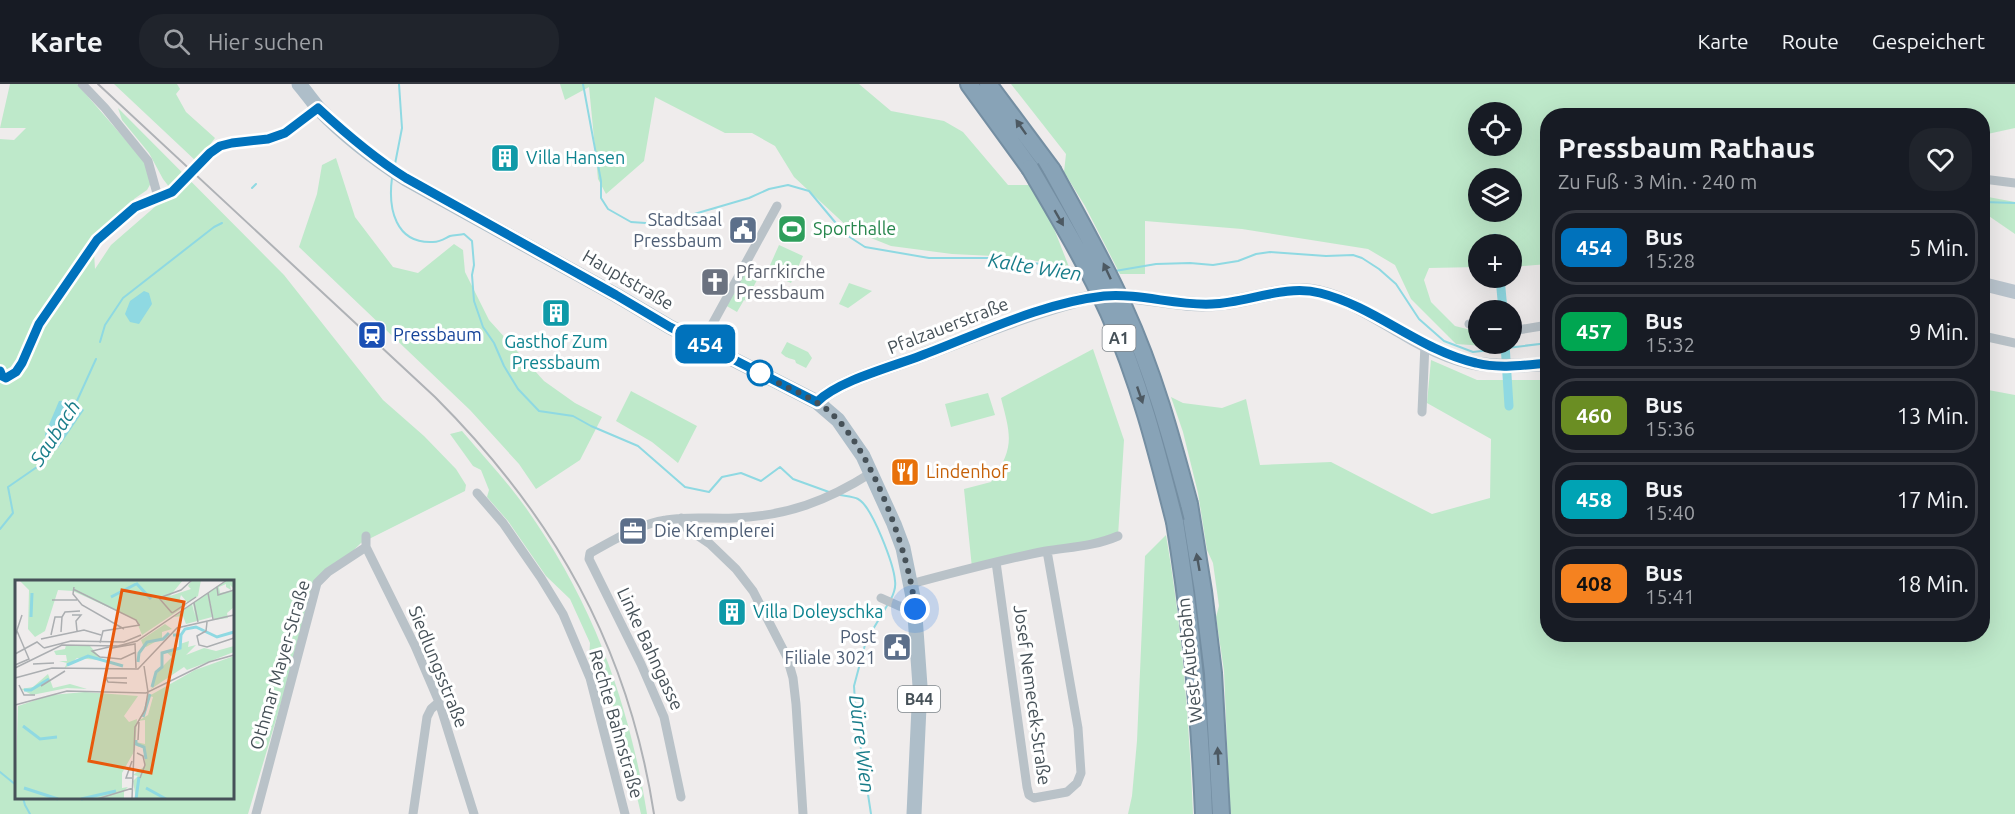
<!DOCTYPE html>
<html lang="de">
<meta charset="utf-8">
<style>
:root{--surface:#171b24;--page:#20242c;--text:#f1f3f6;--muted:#9ea1a6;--line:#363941}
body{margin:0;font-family:Ubuntu,sans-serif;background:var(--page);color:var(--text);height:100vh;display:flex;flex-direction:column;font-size:22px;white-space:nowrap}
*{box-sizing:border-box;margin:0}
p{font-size:20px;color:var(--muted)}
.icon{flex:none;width:33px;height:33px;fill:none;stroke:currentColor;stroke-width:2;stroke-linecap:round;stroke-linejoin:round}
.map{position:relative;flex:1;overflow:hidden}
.drawer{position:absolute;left:1540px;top:24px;width:450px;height:534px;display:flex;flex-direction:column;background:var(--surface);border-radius:24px;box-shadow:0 6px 24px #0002}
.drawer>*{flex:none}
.badge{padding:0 12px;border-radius:9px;font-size:21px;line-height:39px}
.tools{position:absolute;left:1468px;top:18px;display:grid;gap:12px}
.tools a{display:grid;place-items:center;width:54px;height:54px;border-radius:50%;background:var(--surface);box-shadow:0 6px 24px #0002;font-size:30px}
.you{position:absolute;width:30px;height:30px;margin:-15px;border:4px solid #fff;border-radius:50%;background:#1a73e8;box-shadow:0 0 0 9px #1a73e833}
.map>.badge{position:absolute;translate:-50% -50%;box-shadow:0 0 0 3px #fff}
.round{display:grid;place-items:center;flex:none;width:63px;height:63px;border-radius:24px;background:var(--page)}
.headline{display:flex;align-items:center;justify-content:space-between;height:102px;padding:0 18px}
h1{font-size:28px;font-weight:600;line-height:45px}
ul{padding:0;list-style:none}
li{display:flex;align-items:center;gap:18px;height:75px;margin:0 12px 9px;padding:0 6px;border:3px solid var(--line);border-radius:24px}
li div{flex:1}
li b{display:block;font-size:22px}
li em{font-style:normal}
li .badge{min-width:66px;font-weight:700;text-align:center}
header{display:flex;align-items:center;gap:36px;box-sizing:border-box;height:84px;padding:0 30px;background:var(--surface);border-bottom:2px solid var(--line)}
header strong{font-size:28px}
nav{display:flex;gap:33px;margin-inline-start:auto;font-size:21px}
.search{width:420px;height:54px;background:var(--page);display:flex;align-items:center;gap:15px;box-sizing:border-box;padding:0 21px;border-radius:24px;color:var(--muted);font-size:22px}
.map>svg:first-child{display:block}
.green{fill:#bee9ca;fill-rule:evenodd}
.water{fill:#8fd9e2}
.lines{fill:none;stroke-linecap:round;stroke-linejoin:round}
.stream{stroke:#8fd9e2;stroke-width:2}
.canal{stroke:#8fd9e2;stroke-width:9}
.street-tunnel{stroke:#cdcdce;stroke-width:9;stroke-dasharray:9 4.5;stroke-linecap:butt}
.highway-casing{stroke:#748ea2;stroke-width:20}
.street{stroke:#b9c2c8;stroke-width:9}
.secondary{stroke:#b9c4cd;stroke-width:14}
.primary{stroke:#aebec9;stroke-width:15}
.highway{stroke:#88a3b7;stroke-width:16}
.rail{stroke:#afb2b6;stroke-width:2}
.highway-bridge-casing{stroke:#748ea2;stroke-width:20;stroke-linecap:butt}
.highway-bridge{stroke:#88a3b7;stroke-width:16}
.oneway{fill:#4d5962}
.line-casing{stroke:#fff;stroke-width:14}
.line{stroke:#0072bc;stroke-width:9}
.walk{stroke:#465158;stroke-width:6;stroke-dasharray:0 10.8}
.stop-dot{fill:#fff;stroke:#0072bc;stroke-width:3}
.labels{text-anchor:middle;stroke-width:6;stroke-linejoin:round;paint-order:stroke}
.shield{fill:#fff;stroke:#7e858a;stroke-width:1.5}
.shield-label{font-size:16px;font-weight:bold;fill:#465158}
.culture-label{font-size:18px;fill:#0d838f;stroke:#fff;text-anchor:start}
.service-label{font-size:18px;fill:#4e5e75;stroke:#fff;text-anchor:end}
.leisure-label{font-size:18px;fill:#27864d;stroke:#fff;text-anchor:start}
.worship-label{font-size:18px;fill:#5b616d;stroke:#fff;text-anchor:start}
.street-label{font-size:18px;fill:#465158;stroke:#fff}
.transit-label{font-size:18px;fill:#164399;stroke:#fff;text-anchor:start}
.food-label{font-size:18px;fill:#c56008;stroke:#fff;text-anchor:start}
.water-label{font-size:20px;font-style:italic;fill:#197d8a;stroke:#fff}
.inset-river{fill:none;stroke:#8fd9e2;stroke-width:3}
.inset-road{fill:none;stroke:#abaeb1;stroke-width:1.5}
.view{fill:#e8590c;fill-opacity:0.15;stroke:#e8590c;stroke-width:3}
.inset-edge{fill:none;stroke:#465158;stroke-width:3}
</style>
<header>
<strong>Karte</strong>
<div class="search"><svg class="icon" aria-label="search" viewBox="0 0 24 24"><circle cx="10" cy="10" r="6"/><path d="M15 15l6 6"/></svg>Hier suchen</div>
<nav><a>Karte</a><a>Route</a><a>Gespeichert</a></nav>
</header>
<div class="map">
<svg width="2015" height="730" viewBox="0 0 2015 730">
<rect width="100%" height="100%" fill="#efecec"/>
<path class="green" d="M10 0H77L144 77 151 99 147 106 134 115 128 125 93 151 95 185 111 161 157 121 177 113 163 95 149 69 122 36 118 24 284 191 383 316 424 352 456 385 466 401 465 407 361 459 319 500 300 555 248 730H0V55L14 56 26 44H0ZM16 497H232V714H16Z
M114 0H177L180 5 176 10 186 28 215 54 197 78Z
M560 0H859L891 27 944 37 963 48 1008 101H1030L1051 137 1069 183 1015 173 952 170 891 162 851 146 794 93 775 62 752 49H725L655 13 644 77 606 110 598 95 589 3 565 16Z
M1011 0H2015V44L1983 51V32H1548V180L1512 183V160H1479V183L1429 184 1424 196 1431 218 1455 242 1479 248V260H1499L1500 263 1456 260 1411 215 1395 181 1368 165 1242 145 1145 137V190H1120L1085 122 1064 88 1066 70ZM1479 28H1512V62H1479ZM1479 94H1512V128H1479Z
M336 74 355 133 393 183 418 189 454 160 463 166 465 188 489 236 544 297 575 319 602 333 580 376 536 405 519 380 470 326 299 163 317 110 322 81Z
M1983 112 2015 118V150L1983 128Z
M779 161 803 172 791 199 767 188Z
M750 177 754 180 752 185 759 188 756 195 757 196 746 217 744 216 737 228 725 221Z
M849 199 872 207 848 224 839 220Z
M787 258 808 268 812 274 806 284 796 279 795 276C786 273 788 275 781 269Z
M1093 265 1124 356 1118 452 972 484 964 405 991 398C1015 363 1011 353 1001 314Z
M1431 276 1477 296H1548V550H1983V305L2015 311V730H1230L1224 587 1216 533 1219 522 1213 479 1207 466 1198 409 1183 348 1171 313 1183 319 1222 324 1246 315 1260 381 1331 378 1432 430 1490 414 1491 355 1427 319Z
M631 307 697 342 678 379 652 358 616 337Z
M988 309 995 331 951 343 945 320Z
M462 347C483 372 507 397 526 424 592 517 629 617 647 730H641L625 661 610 612 597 596 589 575 590 559 570 515 546 492 508 437 487 413 489 406 481 386 473 382 450 350Z
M1166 451C1182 543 1189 636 1193 730H1128L1132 712 1137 657 1145 472Z"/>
<path class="water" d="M144 207 149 209 152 220 139 240 130 238 125 230 130 217Z
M73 316 84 326 58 364 45 353V350L59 317Z"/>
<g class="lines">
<path class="stream" d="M583 0 601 97V114L608 125 631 138 660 140 749 114 769 105 788 101 809 107 845 150 865 163 929 174H992L1041 180 1063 191 1083 193
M395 80 402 44 399 0
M392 94C388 124 395 160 433 158 441 158 444 155 450 152 454 151 460 151 464 150L472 157 474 181 472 191 474 217 483 243 494 259 504 282 518 305 539 327 573 332 591 342 638 362 685 403 709 408 722 393 741 389 761 397 780 383 793 395 829 408
M252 104 256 100
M1983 118 2015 119
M1115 187 1156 180 1190 179 1213 181 1238 177 1256 170 1270 168 1326 172 1353 171 1362 174 1379 185 1396 200 1419 235 1444 257 1473 268 1548 259
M100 258 105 241 123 214 214 143 222 139
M76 319 96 275
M46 368 53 357
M840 411C845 412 854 413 858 415 872 422 894 481 895 497 896 503 894 509 891 515
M0 445 13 429 8 403 37 383 43 373
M0 688 16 701
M23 714 25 721 30 730
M871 730 856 632 854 602 866 557 888 520"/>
<path class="canal" d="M1495 154 1497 160
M1500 194 1503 226
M1505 260 1509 322"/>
<path class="street-tunnel" d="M179 101 210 69"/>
<g class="highway-casing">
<path id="highway" d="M969 0 1030 84
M988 0 1052 86
M1189 420 1203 507 1213 589 1221 730
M1175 438C1191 535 1200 632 1204 730"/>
</g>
<path class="street" d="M82 0 105 24 148 77 158 113
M210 69C230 55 247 61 270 55 289 50 303 36 318 24
M1983 95 2015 99
M1469 240 1479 243
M1512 247 1548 241
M1983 252 2015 259
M702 259 777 122
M0 287 6 294 16 288 22 279 39 240 97 156 135 123 172 108 179 101
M1422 328 1425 260
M477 409 503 439 541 494 563 530 590 594 625 730
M681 434 685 443 710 460 736 485 753 507 787 573 793 594 796 620 803 730
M366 452V463L415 562 439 618 474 730
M996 478 1027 703 1029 711 1034 714 1067 708 1077 699 1081 689 1078 644 1047 467
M911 500C956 488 1000 476 1046 467 1070 463 1095 462 1118 452
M881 514 899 522 915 525
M681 713 664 633 641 580 592 481 589 475 590 469C614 456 639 440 666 436 688 432 711 435 734 434 787 432 827 417 871 389
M256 730 317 499 328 488 366 463
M413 730 427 633 431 625 439 618"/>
<path class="secondary" d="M1983 200 2015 208
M817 318C838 297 891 283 920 272 963 256 1005 238 1048 225 1067 219 1086 213 1106 212 1143 210 1179 223 1215 220 1248 218 1285 201 1318 208 1348 215 1374 232 1400 247 1426 263 1459 279 1489 281 1508 283 1529 281 1548 280"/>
<path class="primary" d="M299 0C306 8 312 17 319 25 345 52 375 75 406 95L616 211 670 243 817 318 838 336 863 372 894 440 903 464 914 518 920 602 914 730"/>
<use href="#highway" class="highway"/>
<path class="rail" d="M98 0 435 313C554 432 628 562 654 730"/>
<g class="highway-bridge-casing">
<path id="highway-bridge" d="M1030 84C1058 132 1086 178 1109 229 1139 296 1157 367 1175 438
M1052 86C1077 132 1103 177 1124 224 1153 287 1171 353 1189 420"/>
</g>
<use href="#highway-bridge" class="highway-bridge"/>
</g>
<defs><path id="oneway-solid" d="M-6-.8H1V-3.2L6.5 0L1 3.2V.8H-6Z" transform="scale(1.5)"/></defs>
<g class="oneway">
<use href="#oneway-solid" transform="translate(1021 43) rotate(-125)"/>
<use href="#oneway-solid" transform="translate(1059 134) rotate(60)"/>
<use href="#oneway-solid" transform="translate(1107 187) rotate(-115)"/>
<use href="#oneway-solid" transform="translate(1140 311) rotate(71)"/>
<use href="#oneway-solid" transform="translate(1198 478) rotate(-100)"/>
<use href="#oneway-solid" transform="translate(1218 672) rotate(-93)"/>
</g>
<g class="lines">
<g class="line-casing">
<path id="line" d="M0 287 2 292 6 294 16 288 22 279 39 240 97 156 135 123 172 108 210 69 220 62 232 59 268 55 285 49 318 24C346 50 374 74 406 94L616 211 670 243 817 318C838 297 891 283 920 272 979 250 1041 219 1104 212 1141 209 1176 222 1212 220 1247 219 1285 200 1320 209 1376 223 1419 266 1476 279 1499 285 1525 281 1548 279"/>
</g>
<use href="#line" class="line"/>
<path class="walk" d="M760 289C782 303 811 311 831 329 872 366 910 471 915 525"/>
</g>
<defs>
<g id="building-square" transform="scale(1.5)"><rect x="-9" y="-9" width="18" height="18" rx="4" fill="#0f9aa8" stroke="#fff"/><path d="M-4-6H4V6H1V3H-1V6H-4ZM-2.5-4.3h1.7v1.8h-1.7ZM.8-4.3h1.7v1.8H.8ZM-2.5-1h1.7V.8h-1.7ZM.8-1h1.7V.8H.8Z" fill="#fff"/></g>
<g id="stadium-square" transform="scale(1.5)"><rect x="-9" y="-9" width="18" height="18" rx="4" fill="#2e9e5b" stroke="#fff"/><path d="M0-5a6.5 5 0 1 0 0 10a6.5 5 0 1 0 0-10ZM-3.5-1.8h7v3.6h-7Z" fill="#fff"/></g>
<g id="civic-square" transform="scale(1.5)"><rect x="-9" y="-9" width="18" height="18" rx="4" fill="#5c6f8a" stroke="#fff"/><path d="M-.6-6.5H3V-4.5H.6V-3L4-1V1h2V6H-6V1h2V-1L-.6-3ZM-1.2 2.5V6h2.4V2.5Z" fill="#fff"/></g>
<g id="church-square" transform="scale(1.5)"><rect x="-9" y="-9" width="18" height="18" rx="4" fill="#6b7280" stroke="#fff"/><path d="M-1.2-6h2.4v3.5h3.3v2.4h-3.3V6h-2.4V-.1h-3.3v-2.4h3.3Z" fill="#fff"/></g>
<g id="station-square" transform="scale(1.5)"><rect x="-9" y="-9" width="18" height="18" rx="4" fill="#1a4fb4" stroke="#fff"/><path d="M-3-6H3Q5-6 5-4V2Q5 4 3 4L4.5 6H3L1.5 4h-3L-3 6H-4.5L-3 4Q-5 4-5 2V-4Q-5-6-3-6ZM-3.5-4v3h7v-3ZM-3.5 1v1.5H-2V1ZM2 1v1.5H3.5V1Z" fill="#fff"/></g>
<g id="restaurant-square" transform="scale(1.5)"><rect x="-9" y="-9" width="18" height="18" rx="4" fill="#e8710a" stroke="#fff"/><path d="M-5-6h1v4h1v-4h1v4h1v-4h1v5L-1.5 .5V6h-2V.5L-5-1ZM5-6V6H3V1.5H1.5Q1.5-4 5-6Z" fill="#fff"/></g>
<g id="office-square" transform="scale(1.5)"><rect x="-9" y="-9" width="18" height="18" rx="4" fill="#5c6f8a" stroke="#fff"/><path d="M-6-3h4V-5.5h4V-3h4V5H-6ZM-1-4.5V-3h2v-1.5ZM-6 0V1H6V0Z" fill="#fff"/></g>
</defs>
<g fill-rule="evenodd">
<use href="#building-square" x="505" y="74"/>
<use href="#stadium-square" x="792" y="145"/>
<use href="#civic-square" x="743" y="146"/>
<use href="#church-square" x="715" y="198"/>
<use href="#building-square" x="556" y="229"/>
<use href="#station-square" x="372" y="251"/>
<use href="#restaurant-square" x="905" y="388"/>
<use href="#office-square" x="633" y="447"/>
<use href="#building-square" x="732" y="528"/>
<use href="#civic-square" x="897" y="563"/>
</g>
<circle class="stop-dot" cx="760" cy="289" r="12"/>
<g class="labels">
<g class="shield">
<rect x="1102.5" y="241" width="33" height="26" rx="4.5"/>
<rect x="898" y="602" width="42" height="26" rx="4.5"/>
</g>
<g class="shield-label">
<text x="1119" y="260">A1</text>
<text x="919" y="621">B44</text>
</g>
<g class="culture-label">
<text x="526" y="80">Villa Hansen</text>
<text x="556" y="264" text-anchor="middle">Gasthof Zum<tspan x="556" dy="21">Pressbaum</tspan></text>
<text x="753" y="534">Villa Doleyschka</text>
</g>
<g class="service-label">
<text x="722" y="142">Stadtsaal<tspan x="722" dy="21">Pressbaum</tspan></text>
<text x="654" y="453" text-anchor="start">Die Kremplerei</text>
<text x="876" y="559">Post<tspan x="876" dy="21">Filiale 3021</tspan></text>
</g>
<g class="leisure-label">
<text x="813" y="151">Sporthalle</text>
</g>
<g class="worship-label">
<text x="736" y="194">Pfarrkirche<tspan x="736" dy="21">Pressbaum</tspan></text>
</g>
<g class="street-label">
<text transform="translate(628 196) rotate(30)" y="6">Hauptstraße</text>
<text transform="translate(948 242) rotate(-21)" y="6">Pfalzauerstraße</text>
<text transform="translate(650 565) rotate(65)" y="6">Linke Bahngasse</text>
<text transform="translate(1190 576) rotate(-96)" y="6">West Autobahn</text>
<text transform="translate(280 581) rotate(-74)" y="6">Othmar Mayer-Straße</text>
<text transform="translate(438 583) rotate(68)" y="6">Siedlungsstraße</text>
<text transform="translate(1032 611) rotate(82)" y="6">Josef Nemecek-Straße</text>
<text transform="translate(616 640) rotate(74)" y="6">Rechte Bahnstraße</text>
</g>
<g class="transit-label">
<text x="393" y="257">Pressbaum</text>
</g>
<g class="food-label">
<text x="926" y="394">Lindenhof</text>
</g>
<g class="water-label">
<text transform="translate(1035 183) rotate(9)" y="7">Kalte Wien</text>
<text transform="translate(55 349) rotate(-57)" y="7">Saubach</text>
<text transform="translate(862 660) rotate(83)" y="7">Dürre Wien</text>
</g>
</g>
<g transform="translate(15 496)">
<rect width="219" height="219" fill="#efecec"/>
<path d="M4 0H168L155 16 176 9 173 6 177 0H186L183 16 173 23 166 15 164 22 172 25 127 55 121 40 58 11 43 10 30 51 20 57 13 49 14 10ZM214 0H219V9L215 5 216 10 211 7V11V4L204 7 205 13 219 10V27L212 33 213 38 199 40 193 13 197 37 171 44 168 36 159 37 177 24 180 36 178 23 204 5ZM150 44 157 49 147 52V58L131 67 128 65 126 60ZM174 61 173 67 181 65 171 75 189 68 201 71 219 66V72L172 90 169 87 136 109 143 91 157 77 150 71 164 69 165 64ZM51 65 75 66 85 77 83 80 62 78 49 89 52 83 44 81H52L51 75H41L39 71 50 69ZM219 76V219H121L118 201 123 196 118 195 130 186V178L128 168 122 166 121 162 130 164V140L123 141 133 135 138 117 134 116 180 90ZM33 94 38 108 55 104 72 109 52 108 17 115 6 109 18 107ZM70 112 123 116 109 136 114 142 122 139 120 170 107 193V208L113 207 109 211V219H0L3 126 36 115Z" fill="#bee9ca"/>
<path class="inset-river" d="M121 3 136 19M96 17 121 4M16 37 17 13M166 55 170 49 181 47 202 57 219 52M123 82 124 73 132 62 148 59 154 53M52 85 73 76 108 86M137 107 141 92 147 87V73L165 68 166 55H158M9 110H16L34 99M128 137 135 114M8 146 25 159 42 157M121 160V164L129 167 131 179M9 208 43 219M131 208 151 219M66 219 101 211M121 219 124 197"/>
<path class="inset-road" d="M59 7 58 14 67 25 109 49M202 7 203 15 219 10M58 9 121 40 124 45M193 13 198 39M144 18 166 10 177 0M144 18 157 33M37 20H62M179 23 183 42M157 33 181 17M57 35H66L61 41 62 51M47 37 50 32 65 31M192 42 191 51 182 56 184 65 192 67 219 58M36 55 40 37H47L46 52M0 56 7 35M26 59 69 50 86 55M85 63 88 51 125 45M94 67 77 71 85 77 106 79 121 72M29 68 56 61 109 62 126 55M97 68 120 64 121 88M0 74 22 62 29 68M18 84 39 83M0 85 14 79 2 51M0 88 47 65 103 66 122 61 212 0M0 98 37 88 123 89 162 48 219 35M112 98H91L93 102 112 103M4 105 9 115H20M26 106 50 91M0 125 52 111 131 113 194 82 219 75M123 160 124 142M122 173 128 176 130 185 125 198M117 181 111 198H117M82 219 118 208M117 219 120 147 130 130 133 112 129 86"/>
<path class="view" d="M107 10 169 22 136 193 74 181Z"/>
<rect width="219" height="219" class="inset-edge"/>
</g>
</svg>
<div class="tools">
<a><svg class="icon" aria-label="locate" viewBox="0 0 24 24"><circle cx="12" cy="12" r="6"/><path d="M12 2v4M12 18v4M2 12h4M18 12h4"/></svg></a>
<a><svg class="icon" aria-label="layers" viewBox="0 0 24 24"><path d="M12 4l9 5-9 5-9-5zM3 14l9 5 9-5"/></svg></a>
<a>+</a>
<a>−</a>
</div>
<div class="you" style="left:915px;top:525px"></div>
<b class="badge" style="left:705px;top:260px;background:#0072bc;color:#fff">454</b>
<section class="drawer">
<div class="headline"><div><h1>Pressbaum Rathaus</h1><p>Zu Fuß · 3 Min. · 240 m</p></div><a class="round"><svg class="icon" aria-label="heart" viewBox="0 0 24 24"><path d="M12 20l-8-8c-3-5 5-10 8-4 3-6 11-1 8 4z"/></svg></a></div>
<ul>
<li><span class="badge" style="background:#0072bc;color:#fff">454</span><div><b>Bus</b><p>15:28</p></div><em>5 Min.</em></li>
<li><span class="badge" style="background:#00a651;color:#fff">457</span><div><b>Bus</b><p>15:32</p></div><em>9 Min.</em></li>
<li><span class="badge" style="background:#6b8e23;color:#fff">460</span><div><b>Bus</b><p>15:36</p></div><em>13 Min.</em></li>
<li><span class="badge" style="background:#00a3b4;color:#fff">458</span><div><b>Bus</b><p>15:40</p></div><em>17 Min.</em></li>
<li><span class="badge" style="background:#f58220;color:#111">408</span><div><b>Bus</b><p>15:41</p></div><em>18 Min.</em></li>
</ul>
</section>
</div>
